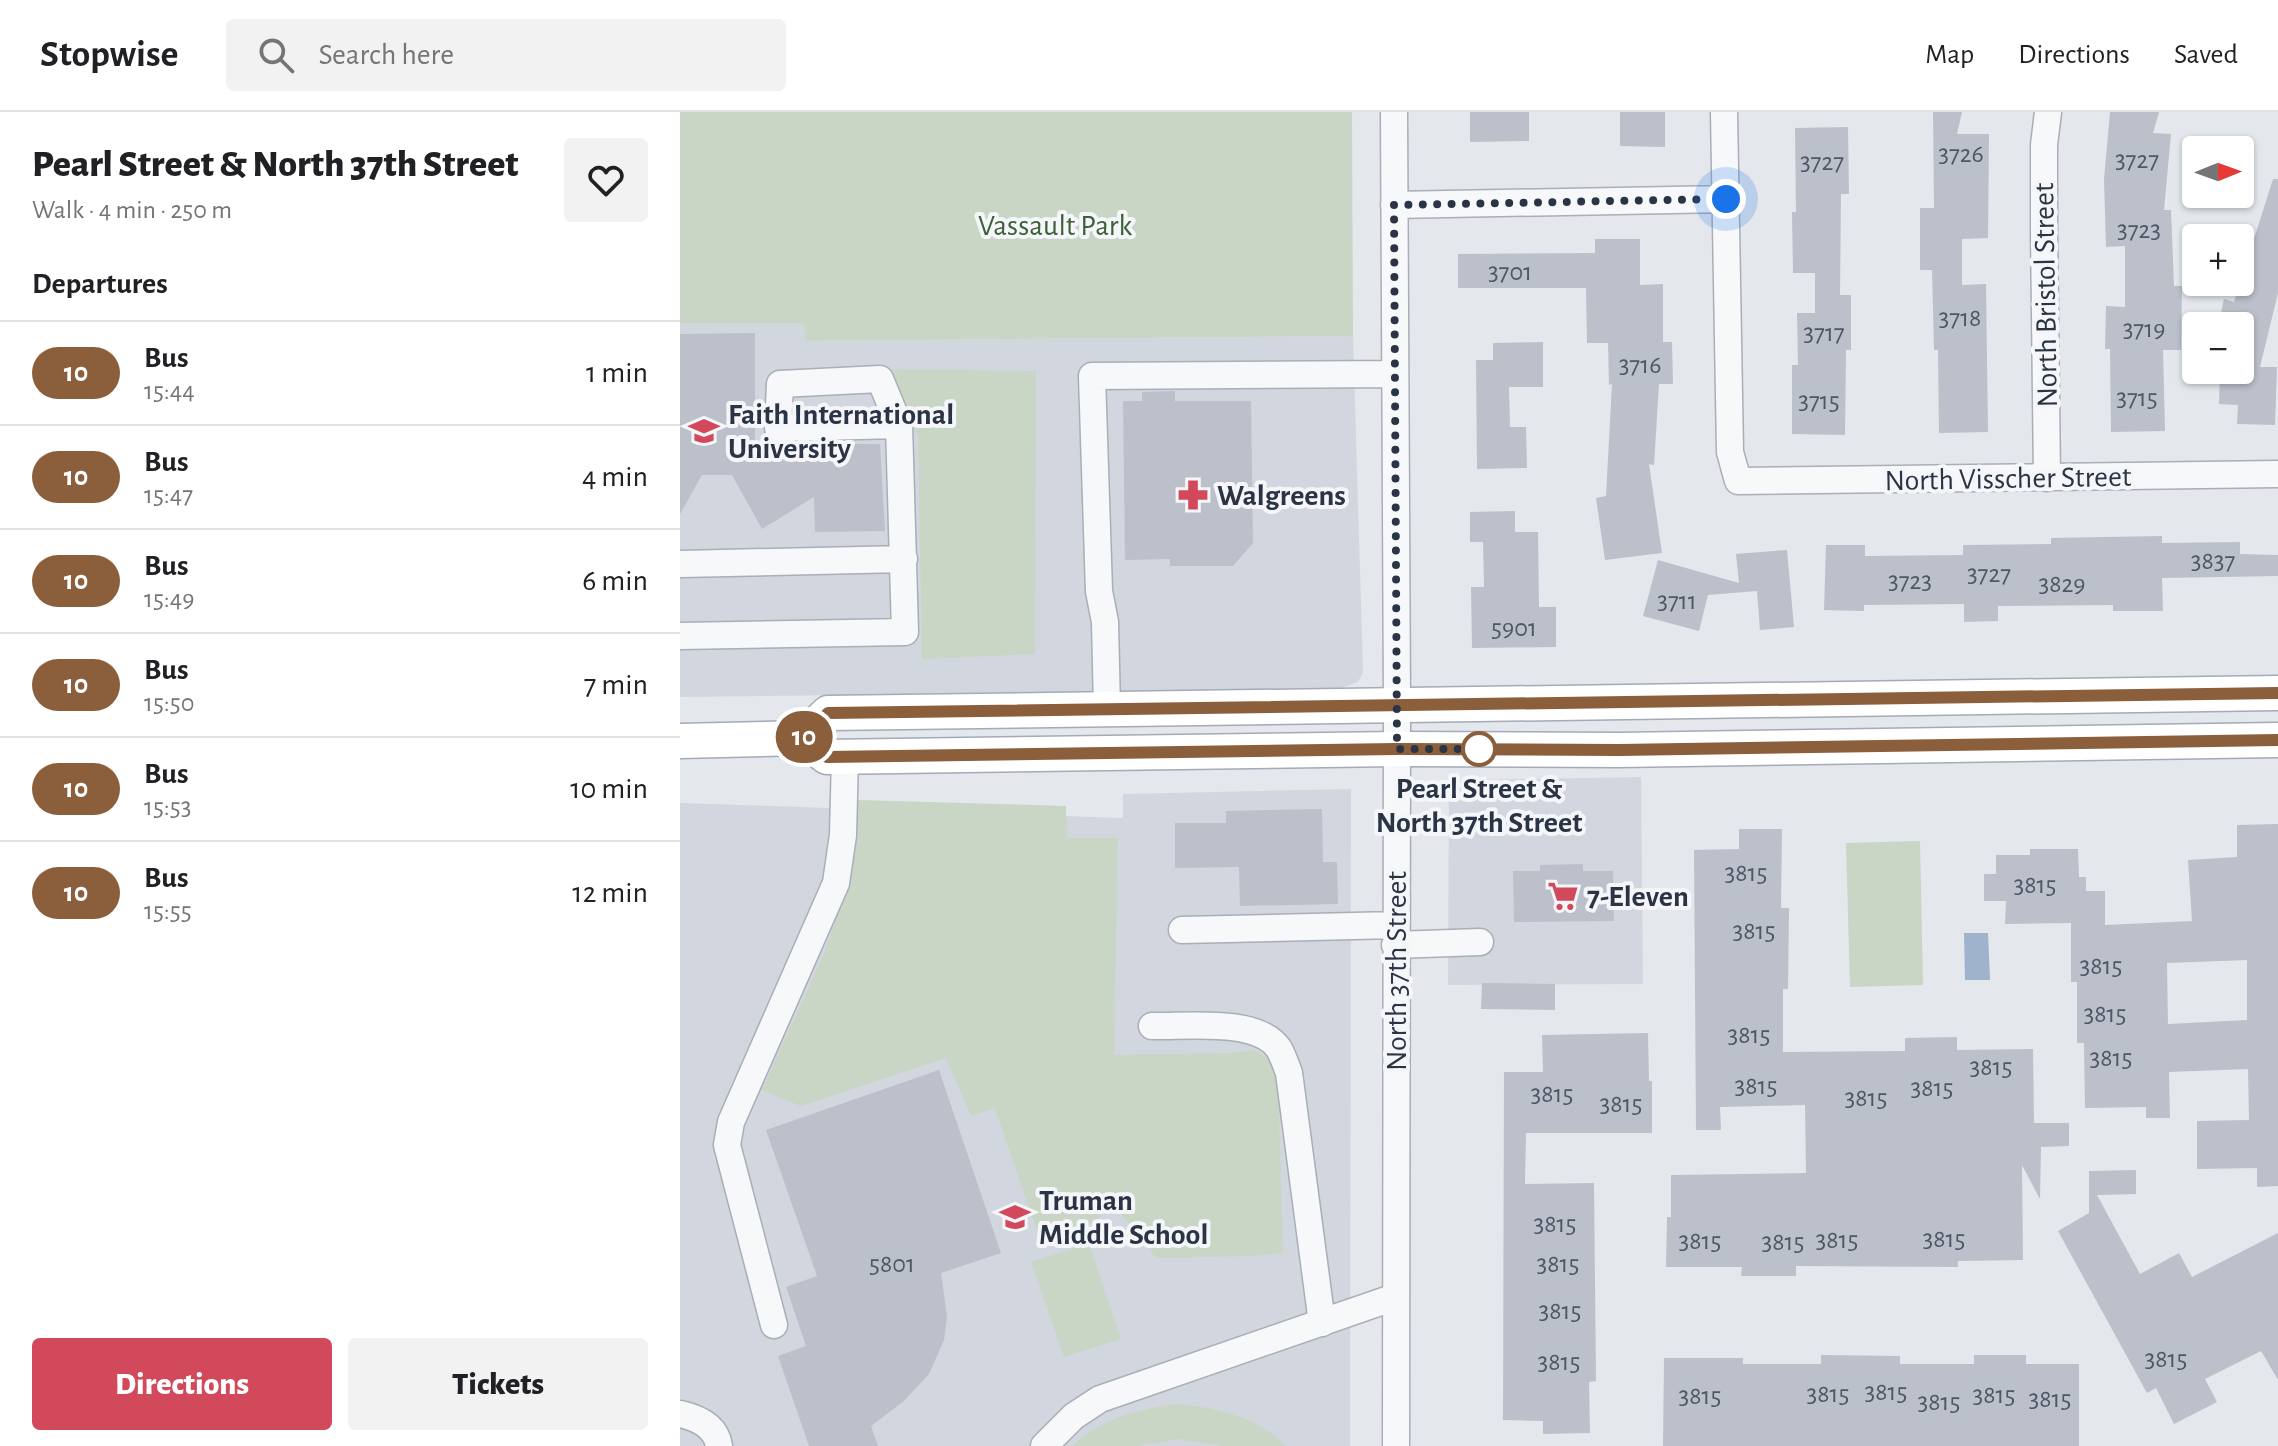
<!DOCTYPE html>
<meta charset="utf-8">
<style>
:root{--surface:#fff;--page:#f2f2f2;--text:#202124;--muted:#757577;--line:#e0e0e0;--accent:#d1495b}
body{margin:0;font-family:"Alegreya Sans",sans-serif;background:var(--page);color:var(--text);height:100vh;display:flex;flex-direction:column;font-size:30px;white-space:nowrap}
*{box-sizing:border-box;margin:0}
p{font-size:26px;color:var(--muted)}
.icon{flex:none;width:44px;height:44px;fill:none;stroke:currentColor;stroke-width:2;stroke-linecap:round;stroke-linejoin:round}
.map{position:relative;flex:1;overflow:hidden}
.panel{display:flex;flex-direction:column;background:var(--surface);width:680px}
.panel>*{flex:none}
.badge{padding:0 16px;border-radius:26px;font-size:28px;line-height:52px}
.needle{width:52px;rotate:89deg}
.fabs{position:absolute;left:1502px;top:24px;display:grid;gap:16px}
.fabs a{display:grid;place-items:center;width:72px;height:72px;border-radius:8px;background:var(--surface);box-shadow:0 2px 6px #0004;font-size:40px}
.you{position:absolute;width:40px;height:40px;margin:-20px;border:6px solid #fff;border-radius:50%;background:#1a73e8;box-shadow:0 0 0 12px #1a73e833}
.map>.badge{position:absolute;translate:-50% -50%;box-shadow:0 0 0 4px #fff}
h2{padding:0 32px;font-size:30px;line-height:72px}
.round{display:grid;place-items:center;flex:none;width:84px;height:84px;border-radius:8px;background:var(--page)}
.summary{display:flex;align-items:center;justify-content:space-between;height:136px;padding:0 32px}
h1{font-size:38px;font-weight:800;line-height:60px}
.primary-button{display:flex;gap:16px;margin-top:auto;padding:16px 32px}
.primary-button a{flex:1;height:92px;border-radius:8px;background:var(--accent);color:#fff;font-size:32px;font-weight:800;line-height:92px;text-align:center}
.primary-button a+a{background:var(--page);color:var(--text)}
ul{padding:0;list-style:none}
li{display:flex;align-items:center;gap:24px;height:104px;padding:0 32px;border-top:2px solid var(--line)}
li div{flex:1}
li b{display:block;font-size:30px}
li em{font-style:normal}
li .badge{min-width:88px;font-weight:700;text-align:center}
header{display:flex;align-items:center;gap:48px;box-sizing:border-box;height:112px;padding:0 40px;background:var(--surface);border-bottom:2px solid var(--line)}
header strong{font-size:38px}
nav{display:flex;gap:44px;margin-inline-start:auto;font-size:28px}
.search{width:560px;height:72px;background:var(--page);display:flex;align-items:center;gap:20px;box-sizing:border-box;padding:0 28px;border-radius:8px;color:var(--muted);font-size:30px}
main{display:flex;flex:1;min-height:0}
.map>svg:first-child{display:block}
.built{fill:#d2d6de}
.green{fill:#c9d6c5}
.water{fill:#9fb4cc}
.building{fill:#bbc0ca;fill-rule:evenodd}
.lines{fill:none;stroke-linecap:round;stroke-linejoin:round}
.minor-casing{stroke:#a9aeb7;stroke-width:29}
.major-casing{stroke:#a3abb8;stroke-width:37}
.minor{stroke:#f7f8fa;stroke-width:26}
.major{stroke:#fff;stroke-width:34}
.line-casing{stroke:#fff;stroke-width:18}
.line{stroke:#8b5e3c;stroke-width:12}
.walk{stroke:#2b3445;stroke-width:8;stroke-dasharray:0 14.4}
.stop-dot{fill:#fff;stroke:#8b5e3c;stroke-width:4}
.labels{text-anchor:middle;stroke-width:8;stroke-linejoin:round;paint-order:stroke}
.number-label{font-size:26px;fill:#4f5766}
.park-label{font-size:30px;fill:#3f6138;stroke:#f4f6f9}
.street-label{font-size:30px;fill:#2b3445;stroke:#f4f6f9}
.poi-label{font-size:30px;font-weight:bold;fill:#2b3445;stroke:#f4f6f9;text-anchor:start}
.stop-label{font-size:30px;font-weight:bold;fill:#2b3445;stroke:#f4f6f9}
</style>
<header>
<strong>Stopwise</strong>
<div class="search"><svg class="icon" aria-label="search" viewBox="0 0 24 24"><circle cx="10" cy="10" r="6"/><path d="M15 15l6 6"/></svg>Search here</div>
<nav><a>Map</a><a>Directions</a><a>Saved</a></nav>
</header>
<main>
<section class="panel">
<div class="summary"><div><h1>Pearl Street &amp; North 37th Street</h1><p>Walk · 4 min · 250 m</p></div><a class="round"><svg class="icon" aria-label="heart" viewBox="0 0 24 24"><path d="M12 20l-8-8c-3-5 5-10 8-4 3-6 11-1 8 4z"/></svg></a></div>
<h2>Departures</h2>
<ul>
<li><span class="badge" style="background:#8b5e3c;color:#fff">10</span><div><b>Bus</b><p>15:44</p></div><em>1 min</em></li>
<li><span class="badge" style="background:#8b5e3c;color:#fff">10</span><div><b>Bus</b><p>15:47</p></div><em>4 min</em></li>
<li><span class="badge" style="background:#8b5e3c;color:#fff">10</span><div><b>Bus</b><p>15:49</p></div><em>6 min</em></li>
<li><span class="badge" style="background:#8b5e3c;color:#fff">10</span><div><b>Bus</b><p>15:50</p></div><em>7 min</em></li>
<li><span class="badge" style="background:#8b5e3c;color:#fff">10</span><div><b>Bus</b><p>15:53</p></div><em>10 min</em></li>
<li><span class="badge" style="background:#8b5e3c;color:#fff">10</span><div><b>Bus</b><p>15:55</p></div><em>12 min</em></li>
</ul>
<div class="primary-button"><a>Directions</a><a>Tickets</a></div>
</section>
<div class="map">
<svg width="1598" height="1334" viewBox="0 0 1598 1334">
<rect width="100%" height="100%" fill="#e4e7ec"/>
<path class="built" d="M0 211H124L125 229 673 224 683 560 678 570 659 577 0 585Z
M961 665 963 872 768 873 769 673 777 668Z
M671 677 670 1334H0V691L443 706V682Z"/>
<path class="green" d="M0 0H672L673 224 125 229 124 211H0Z
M201 257 356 259 355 542 242 547 238 324 213 266Z
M177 688 386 694 387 726H438L434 943 552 941 575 938 588 946 598 965 603 1141 572 1144 476 1146 433 1092 412 1111 360 1128 315 996 291 1004 266 946 121 994 82 978 143 844 169 770Z
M1240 729 1243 873 1170 875 1166 731Z
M409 1132 441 1227 384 1245 351 1150Z
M498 1292C537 1296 578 1305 606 1334H542L498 1327 458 1334H392C422 1307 459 1296 498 1292Z"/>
<path class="water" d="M1284 821H1308L1310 868H1285Z"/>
<path class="building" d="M790 0H849V29L790 30Z
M940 0H985V35L940 34Z
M1253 0H1282L1277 22H1309L1308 126 1282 127V173L1306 172 1308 320 1259 321 1258 238H1254L1252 158H1240V96H1254Z
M1430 0H1479L1473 21 1491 22 1484 98H1491L1494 174H1502L1501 238H1483L1485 319 1431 320 1430 237H1425L1426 194 1445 195V134L1426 135 1424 67Z
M1168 15 1169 82H1161L1160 183H1171V238H1166L1165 323 1112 322V253H1118L1117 201H1135V161H1113L1112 100H1116L1115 16Z
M1593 67H1598V181L1580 255H1597L1595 313 1557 312 1558 293 1539 292 1540 258H1560V214H1538L1544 187 1554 190Z
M915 127H960V173L983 172V230H992L993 272H979L974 353 969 352 982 441 925 448 916 386 926 384 932 272 929 273 928 231H907L906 176H778V142L915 141Z
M75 221V328H88L98 332H200L205 419 135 420 134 385 82 417 52 363H22L0 402V222Z
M863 230V275H829L830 315H846L847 356 797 357 796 248H813V231Z
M495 279V289H571L573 431 553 454H490V447L445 448 443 289H462V280Z
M835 399V420H858L859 495H876V535L792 536 791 475H804L803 430H790V400Z
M1482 424V431L1560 430V442L1598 443V464L1482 466 1483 499H1433V493L1318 494V509L1284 510V492L1184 493V499L1144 498 1146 433H1185V444L1283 443V433L1371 432V426Z
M1107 438 1114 515 1080 518 1077 479 1028 483 1019 519 963 504 978 448 1059 471 1056 442Z
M642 697 643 750H657L658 792 560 794 559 755 495 756V711H546V699Z
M1598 712V1074L1577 1075V1056L1517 1057V1009L1569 1008 1568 957 1489 960 1490 1006H1466V995L1405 996 1404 931H1397V870H1391V811L1325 812 1326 789H1304V762H1316V743H1350V737H1398L1399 765H1406V779H1425V813L1512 809 1508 748 1557 745V713ZM1567 848V908L1488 912 1487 851Z
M1059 717H1102L1101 796H1109L1108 877H1103V940L1225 939V926L1277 925V938L1353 937 1354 1011H1389V1034L1361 1035 1360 1087 1342 1053 1343 1148 1278 1149V1155L1116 1154V1164H1061L1062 1155H986L987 1105H991V1063L1126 1061 1125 993 1040 995 1041 1018H1016L1014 738 1059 737Z
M903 752V759H933L934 809 834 810 833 759H860V753Z
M802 871 875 872V898L801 897Z
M968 921 969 969H972V1021H846L845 1072 914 1071 916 1269 909 1270 910 1321 863 1322V1309L823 1308 824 960H863L862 923Z
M259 958 321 1141 261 1161 267 1205 264 1228 249 1262 224 1289 191 1314 198 1334H129L98 1244 126 1234 106 1175 137 1164 86 1018Z
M1456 1058V1082L1417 1083 1460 1162 1499 1141 1512 1165 1598 1121V1268L1581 1239 1525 1267 1537 1290 1494 1312 1476 1276 1467 1281 1378 1119 1409 1101V1059Z
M1141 1243 1220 1244V1252H1294V1243H1346V1252H1399V1334H983L984 1246H1063V1252H1141Z"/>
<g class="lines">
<g class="minor-casing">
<path id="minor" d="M714 0 717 592 716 1334
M1044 0 1050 340 1058 369 1598 362
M714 93 1046 87
M1367 366 1364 119V33L1368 0
M0 452 224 447
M0 524 225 520 219 313 200 267 100 272 98 316 219 313
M427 597 425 510 419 479 412 264 715 262
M502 818 715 813
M715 833 800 830
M472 914C505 915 578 905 599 937 603 944 606 953 609 961L642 1211
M94 1213 47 1033 51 1010 156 771 163 723 165 645
M0 1302C18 1306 36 1314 39 1334
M364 1334 394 1304 420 1287 715 1185"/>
</g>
<g class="major-casing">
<path id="major" d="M122 626 148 601 1598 581
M0 629 122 626 147 645 717 637 939 638 1598 628"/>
</g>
<use href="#minor" class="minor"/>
<use href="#major" class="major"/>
</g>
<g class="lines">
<g class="line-casing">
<path id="line" d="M1598 581 148 601 122 626 147 645 717 637 939 638 1598 628"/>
</g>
<use href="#line" class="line"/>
<path class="walk" d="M799 637H810H717L714 93 1046 87"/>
</g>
<defs>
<g id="university-bare" transform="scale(2.4)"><path d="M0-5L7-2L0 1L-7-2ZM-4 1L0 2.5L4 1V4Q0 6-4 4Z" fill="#d1495b" stroke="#f4f6f9" stroke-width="2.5" paint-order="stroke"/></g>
<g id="pharmacy-bare" transform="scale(2.4)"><path d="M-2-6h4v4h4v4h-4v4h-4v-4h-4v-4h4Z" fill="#d1495b" stroke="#f4f6f9" stroke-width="2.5" paint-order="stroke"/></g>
<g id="supermarket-bare" transform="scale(2.4)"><path d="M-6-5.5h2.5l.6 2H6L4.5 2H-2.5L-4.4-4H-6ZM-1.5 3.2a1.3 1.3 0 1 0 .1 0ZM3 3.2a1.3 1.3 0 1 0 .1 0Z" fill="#d1495b" stroke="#f4f6f9" stroke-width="2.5" paint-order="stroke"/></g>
<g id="school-bare" transform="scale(2.4)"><path d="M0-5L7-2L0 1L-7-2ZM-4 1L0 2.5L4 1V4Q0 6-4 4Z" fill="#d1495b" stroke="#f4f6f9" stroke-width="2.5" paint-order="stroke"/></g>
</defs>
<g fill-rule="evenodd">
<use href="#university-bare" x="24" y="319"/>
<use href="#pharmacy-bare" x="513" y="383"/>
<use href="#supermarket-bare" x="883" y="784"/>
<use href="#school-bare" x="335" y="1105"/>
</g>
<circle class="stop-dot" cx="799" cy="637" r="16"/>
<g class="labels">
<g class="number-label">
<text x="1281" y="50">3726</text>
<text x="1457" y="56">3727</text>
<text x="1142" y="58">3727</text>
<text x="1459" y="126">3723</text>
<text x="830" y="168">3701</text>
<text x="1280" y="214">3718</text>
<text x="1464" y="225">3719</text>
<text x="1144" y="229">3717</text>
<text x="960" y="261">3716</text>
<text x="1457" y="294">3715</text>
<text x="1139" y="297">3715</text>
<text x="1533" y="457">3837</text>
<text x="1309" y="470">3727</text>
<text x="1230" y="477">3723</text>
<text x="1382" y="480">3829</text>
<text x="997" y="497">3711</text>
<text x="834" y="524">5901</text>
<text x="1066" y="769">3815</text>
<text x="1355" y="781">3815</text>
<text x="1074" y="827">3815</text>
<text x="1421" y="862">3815</text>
<text x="1425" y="910">3815</text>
<text x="1069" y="931">3815</text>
<text x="1431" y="954">3815</text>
<text x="1311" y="963">3815</text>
<text x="1076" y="982">3815</text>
<text x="1252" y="984">3815</text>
<text x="872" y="990">3815</text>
<text x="1186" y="994">3815</text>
<text x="941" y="1000">3815</text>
<text x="875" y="1120">3815</text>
<text x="1264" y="1135">3815</text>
<text x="1157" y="1136">3815</text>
<text x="1020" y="1137">3815</text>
<text x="1103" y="1138">3815</text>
<text x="212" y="1160">5801</text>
<text x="878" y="1160">3815</text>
<text x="880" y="1207">3815</text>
<text x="1486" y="1255">3815</text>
<text x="879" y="1258">3815</text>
<text x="1206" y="1288">3815</text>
<text x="1148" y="1290">3815</text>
<text x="1314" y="1291">3815</text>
<text x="1020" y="1292">3815</text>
<text x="1370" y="1295">3815</text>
<text x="1259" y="1298">3815</text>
</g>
<g class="park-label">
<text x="375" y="123">Vassault Park</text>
</g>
<g class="street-label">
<text transform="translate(1365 183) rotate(-91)" y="10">North Bristol Street</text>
<text transform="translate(1328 366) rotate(-1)" y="10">North Visscher Street</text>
<text transform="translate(716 859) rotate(-90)" y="10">North 37th Street</text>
</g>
<g class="poi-label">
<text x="48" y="312">Faith International<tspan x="48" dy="34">University</tspan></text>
<text x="537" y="393">Walgreens</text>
<text x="907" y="794">7-Eleven</text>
<text x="359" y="1098">Truman<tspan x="359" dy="34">Middle School</tspan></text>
</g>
<g class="stop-label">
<text x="799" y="686">Pearl Street &amp;<tspan x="799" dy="34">North 37th Street</tspan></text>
</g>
</g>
</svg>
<div class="fabs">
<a><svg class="needle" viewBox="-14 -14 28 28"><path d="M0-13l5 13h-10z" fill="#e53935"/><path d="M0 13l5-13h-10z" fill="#757577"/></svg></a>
<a>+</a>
<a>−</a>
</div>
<div class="you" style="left:1046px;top:87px"></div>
<b class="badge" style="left:124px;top:625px;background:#8b5e3c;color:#fff">10</b>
</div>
</main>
